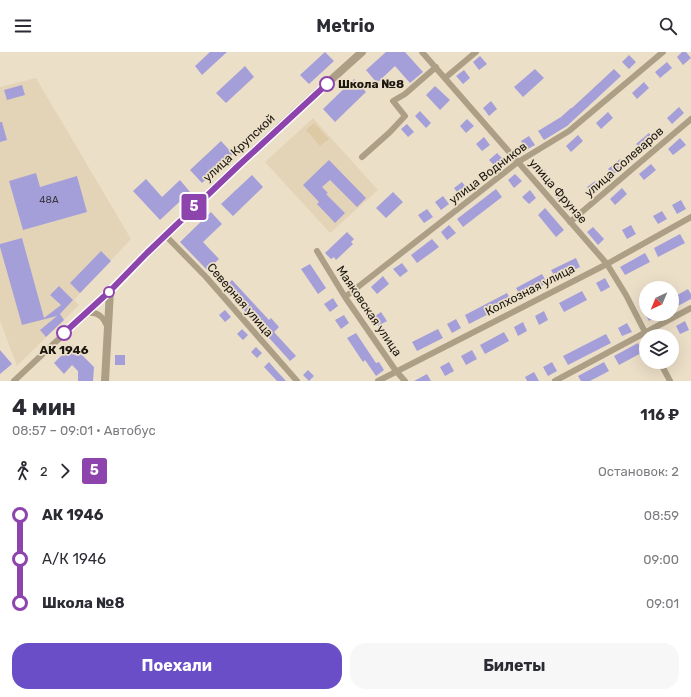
<!DOCTYPE html>
<html lang="ru">
<meta charset="utf-8">
<style>
:root{--surface:#fff;--page:#f7f7f7;--text:#2b2b33;--muted:#7c7c81;--accent:#694ec8}
body{margin:0;font-family:Rubik,sans-serif;background:var(--page);color:var(--text);height:100vh;display:flex;flex-direction:column;font-size:15px;white-space:nowrap}
*{box-sizing:border-box;margin:0}
p{font-size:13px;color:var(--muted)}
.icon{flex:none;width:22px;height:22px;fill:none;stroke:currentColor;stroke-width:2;stroke-linecap:round;stroke-linejoin:round}
.map{position:relative;height:329px;overflow:hidden}
.drawer{display:flex;flex-direction:column;background:var(--surface);flex:1}
.drawer>*{flex:none}
.badge{padding:0 8px;border-radius:3px;font-size:14px;line-height:26px}
.needle{width:26px;rotate:224deg}
.tools{position:absolute;left:639px;top:229px;display:grid;gap:8px}
.tools a{display:grid;place-items:center;width:40px;height:40px;border-radius:50%;background:var(--surface);box-shadow:0 4px 16px #0002;font-size:20px}
.map>.badge{position:absolute;translate:-50% -50%;box-shadow:0 0 0 2px #fff}
.legs{display:flex;align-items:center;gap:6px;height:44px;padding:0 12px;font-size:13px}
.legs p{margin-inline-start:auto}
.overview{display:flex;align-items:center;justify-content:space-between;height:68px;padding:0 12px}
h1{font-size:22px;font-weight:700;line-height:30px}
.action{display:flex;gap:8px;margin-top:auto;padding:8px 12px}
.action a{flex:1;height:46px;border-radius:16px;background:var(--accent);color:#fff;font-size:16px;font-weight:700;line-height:46px;text-align:center}
.action a+a{background:var(--page);color:var(--text)}
ul{padding:0 12px;list-style:none}
li{display:flex;align-items:center;gap:14px;height:44px;font-size:15px}
li i{display:grid;place-items:center;width:6px;height:100%;margin:0 5px;background:currentColor}
li i::after{content:'';width:10px;height:10px;margin:-5px;border:3px solid;border-radius:50%;background:var(--surface)}
li p{margin-inline-start:auto}
li:first-child i{background:linear-gradient(#0000 50%,currentColor 0)}
li:last-child i{background:linear-gradient(currentColor 50%,#0000 0)}
header{display:flex;justify-content:space-between;align-items:center;height:52px;padding:0 12px;background:var(--surface);font-size:18px;font-weight:700}
.map>svg:first-child{display:block}
.built{fill:#e4d4b7}
.green{fill:#ddc9a4}
.building{fill:#a49fd9}
.lines{fill:none;stroke-linecap:round;stroke-linejoin:round}
.minor{stroke:#ac9f86;stroke-width:6}
.tertiary{stroke:#ac9f86;stroke-width:8}
.line-1-casing{stroke:#fff;stroke-width:9}
.line-1{stroke:#8e44ad;stroke-width:6}
.stop-1-dot{fill:#fff;stroke:#8e44ad;stroke-width:2}
.labels{text-anchor:middle;stroke-width:3.5;stroke-linejoin:round;paint-order:stroke}
.number-label{font-size:10px;fill:#3d3841}
.stop-label{font-size:12px;font-weight:bold;fill:#1b160e;stroke:#ecdfc8;text-anchor:start}
.street-label{font-size:12px;fill:#1b160e;stroke:#ecdfc8}
</style>
<header><svg class="icon" aria-label="menu" viewBox="0 0 24 24"><path d="M4 6h16M4 12h16M4 18h16"/></svg>Metrio<svg class="icon" aria-label="search" viewBox="0 0 24 24"><circle cx="10" cy="10" r="6"/><path d="M15 15l6 6"/></svg></header>
<div class="map">
<svg width="691" height="329" viewBox="0 0 691 329">
<rect width="100%" height="100%" fill="#ecdfc8"/>
<path class="built" d="M36 26 131 187 74 248 79 253 17 314 0 269V35Z
M313 66 378 138 330 181 265 110Z"/>
<path class="green" d="M314 71 329 87 320 94 306 78Z"/>
<path class="building" d="M210 0H227L202 23 195 14Z
M325 0 334 9 309 32 300 23Z
M386 0H405L423 20 410 31 395 14 377 31 366 18Z
M682 0H686L691 6 683 13 677 5Z
M629 3 636 10 629 17 622 10Z
M480 4 487 12 479 18 473 10Z
M667 10 672 16 660 26 655 20Z
M245 14 254 25 226 51 216 41Z
M535 17 544 26 523 45 514 35Z
M614 17 621 24 567 74 544 88 538 79 561 65 571 56H572Z
M464 18 470 26 463 32 456 24Z
M354 27 366 40 335 70 323 57Z
M644 30 649 36 637 47 632 41Z
M22 33 25 43 7 48 4 38Z
M435 34 450 48 440 58 426 43Z
M491 49 497 57 489 64 483 56Z
M679 55 684 61 672 72 667 66Z
M420 59 431 71 426 76 415 64Z
M608 60 613 66 601 77 596 71Z
M467 67 474 74 466 81 460 74Z
M0 70H2L7 88 0 90Z
M407 72 414 80 408 85 401 77Z
M649 81 654 87 642 98 636 92Z
M578 83 583 89 571 100 566 94Z
M529 84 535 93 526 98 521 89Z
M484 85 490 93 482 99 476 92Z
M680 86 686 93 673 103 668 97Z
M221 89 233 102 202 131 190 118Z
M497 101 504 108 496 115 489 108Z
M620 107 625 113 613 123 608 117Z
M329 108 366 146 357 155 330 128 322 135 328 141 326 142 345 161 335 171 317 152 319 150 303 133Z
M651 112 656 118 644 128 639 122Z
M544 117 554 130 548 135 538 122Z
M36 121 40 135 77 124 87 160 23 178 9 129Z
M515 122 522 129 514 136 508 128Z
M252 123 263 135 233 164 221 152Z
M146 127 162 145 180 128 190 140 160 168 133 139Z
M595 129 601 136 594 143 587 135Z
M462 130 468 138 460 144 454 136Z
M622 136 627 142 615 153 610 147Z
M496 137 502 145 463 175 457 167Z
M530 138 536 146 529 152 522 145Z
M393 140 403 150 386 166 376 156Z
M563 140 574 153 568 158 557 146Z
M443 144 449 152 441 158 435 150Z
M681 148 686 157 677 162 672 153Z
M545 156 564 178 556 185 538 163Z
M427 157 433 165 424 171 418 163Z
M662 159 667 167 658 172 653 164Z
M211 160 222 172 203 190 219 207 207 218 180 190Z
M449 173 456 181 447 188 441 180Z
M631 173 636 182 627 187 622 178Z
M593 175 604 187 598 193 587 180Z
M347 180 354 187 351 190 353 192 336 208 334 205 331 207 325 201Z
M680 182 685 191 658 205 654 196Z
M22 186 44 266 61 253 50 243 59 234 73 248 60 262 64 268 46 285 40 278 57 264 22 273 0 195V192Z
M432 187 439 195 417 211 411 203Z
M101 199 111 209 80 241 70 231Z
M645 201 650 210 625 223 620 215Z
M576 206 580 215 556 227 551 218Z
M402 211 408 219 400 225 393 217Z
M310 212 326 236 318 242 301 217Z
M542 222 547 231 521 245 516 236Z
M383 224 389 232 377 242 371 235Z
M605 226 610 235 601 240 596 231Z
M232 228 269 268 271 266 279 275 274 280 296 304 290 309 224 236Z
M688 237 691 242V247L672 257V246Z
M582 239 587 248 564 260 559 251Z
M507 241 512 250 469 272 465 263Z
M333 246 338 254 330 260 324 252Z
M225 258 231 265 225 270 219 263Z
M544 259 548 268 539 273 535 264Z
M381 260 387 269 378 274 372 266Z
M645 262H662L649 269Z
M344 263 349 271 341 277 335 268Z
M456 267 461 276 452 281 447 272Z
M685 269 689 278 680 282 676 274Z
M523 270 527 279 518 284 514 275Z
M627 271 632 280 622 284 618 276Z
M242 277 248 283 243 288 237 282Z
M438 277 443 286 417 299 412 290Z
M504 280 509 289 485 302 480 293Z
M356 281 376 311 379 310 384 318 376 324 365 308 363 310 347 286Z
M606 282 611 291 568 313 563 304Z
M638 291 643 300 619 313 614 304Z
M72 293 94 315 93 329H78V319L72 313 64 322 54 311Z
M256 295 262 301 257 306 251 300Z
M0 298 12 312 0 322Z
M472 298 477 307 466 313 461 304Z
M115 303H125V313H115Z
M269 310 275 317 286 329H277L264 315Z
M449 310 454 319 445 324 440 315Z
M552 310 557 319 548 324 543 315Z
M604 310 609 319 590 329H581L578 324Z
M308 318 314 324 309 329 303 323Z
M534 320 539 329H527L525 325Z
M427 322 431 329H414Z"/>
<g class="lines">
<path class="minor" d="M422 0 607 212 626 243 647 284
M445 26 476 0
M362 105 390 80 405 64 393 49 405 42 436 15
M570 170 691 67
M165 183 206 225 297 329
M317 199 345 245 396 319 405 329
M345 245 518 110 569 79 663 0
M85 262C96 258 103 264 107 274
M660 310 670 329
M14 329 110 239
M378 329 607 212 691 165
M555 329 691 256"/>
<path class="tertiary" d="M105 329 110 239C191 156 276 77 362 0"/>
</g>
<g class="lines">
<g class="line-1-casing">
<path id="line-1" d="M64 281 110 239 147 201 237 115 327 32"/>
</g>
<use href="#line-1" class="line-1"/>
</g>
<g class="stop-1-dot">
<circle cx="327" cy="32" r="7"/>
<circle cx="109" cy="240" r="5"/>
<circle cx="64" cy="281" r="7"/>
</g>
<g class="labels">
<g class="number-label">
<text x="49" y="151">48А</text>
</g>
<g class="stop-label">
<text x="338" y="36">Школа №8</text>
<text x="64" y="302" text-anchor="middle">АК 1946</text>
</g>
<g class="street-label">
<text transform="translate(239 96) rotate(-43)" y="4">улица Крупской</text>
<text transform="translate(624 110) rotate(-41)" y="4">улица Солеваров</text>
<text transform="translate(488 121) rotate(-37)" y="4">улица Водников</text>
<text transform="translate(558 139) rotate(49)" y="4">улица Фрунзе</text>
<text transform="translate(530 238) rotate(-27)" y="4">Колхозная улица</text>
<text transform="translate(240 248) rotate(49)" y="4">Северная улица</text>
<text transform="translate(369 259) rotate(56)" y="4">Маяковская улица</text>
</g>
</g>
</svg>
<div class="tools">
<a><svg class="needle" viewBox="-14 -14 28 28"><path d="M0-13l5 13h-10z" fill="#e53935"/><path d="M0 13l5-13h-10z" fill="#7c7c81"/></svg></a>
<a><svg class="icon" aria-label="layers" viewBox="0 0 24 24"><path d="M12 4l9 5-9 5-9-5zM3 14l9 5 9-5"/></svg></a>
</div>
<b class="badge" style="left:194px;top:155px;background:#8e44ad;color:#fff">5</b>
</div>
<section class="drawer">
<div class="overview"><div><h1>4 мин</h1><p>08:57 – 09:01 · Автобус</p></div><b>116 ₽</b></div>
<div class="legs"><svg class="icon" aria-label="walk" viewBox="0 0 24 24"><circle cx="13" cy="4" r="2"/><path d="M13 8l-2 6 4 7M11 14l-3 7M7 12l3-4h3l4 4"/></svg>2<svg class="icon" aria-label="forward" viewBox="0 0 24 24"><path d="M9 5l7 7-7 7"/></svg><b class="badge" style="background:#8e44ad;color:#fff">5</b><p>Остановок: 2</p></div>
<ul>
<li><i style="color:#8e44ad"></i><b>АК 1946</b><p>08:59</p></li>
<li><i style="color:#8e44ad"></i><span>А/К 1946</span><p>09:00</p></li>
<li><i style="color:#8e44ad"></i><b>Школа №8</b><p>09:01</p></li>
</ul>
<div class="action"><a>Поехали</a><a>Билеты</a></div>
</section>
